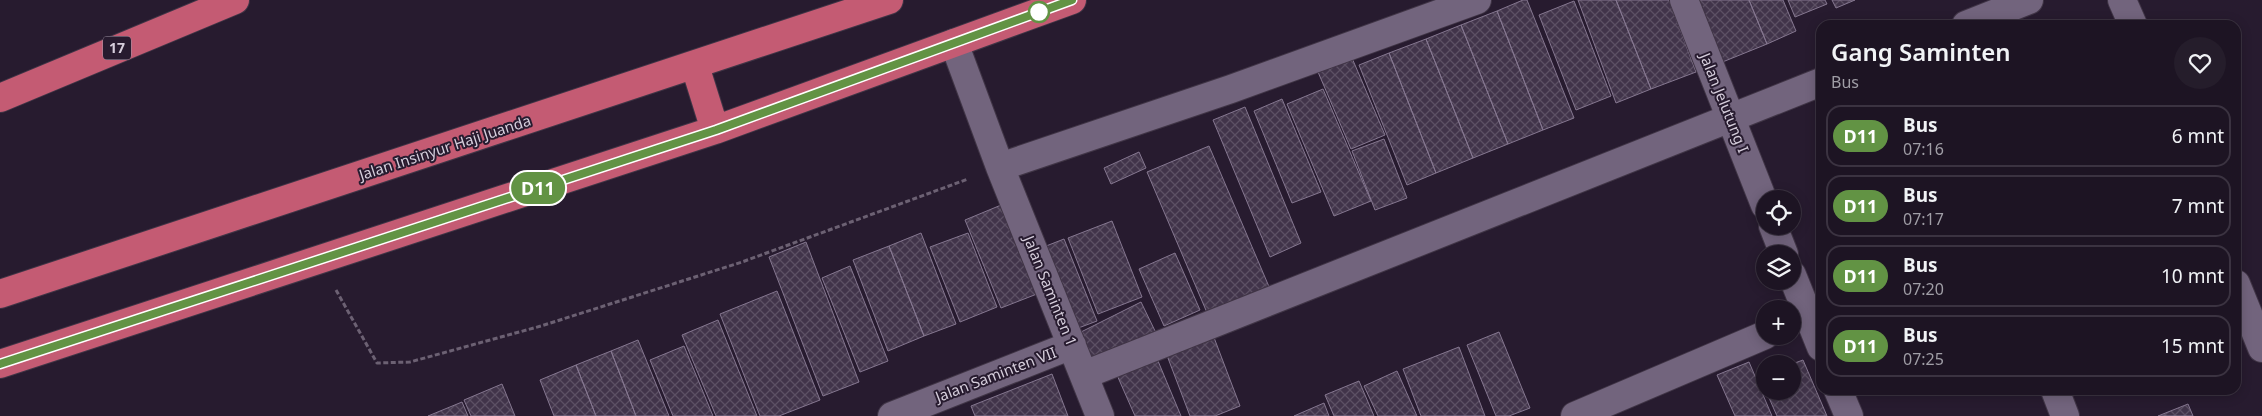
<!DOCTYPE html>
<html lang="id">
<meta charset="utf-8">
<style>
:root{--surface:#1d1423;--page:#251d2b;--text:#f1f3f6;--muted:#a09ea6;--line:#3b3341}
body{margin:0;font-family:"Noto Sans",sans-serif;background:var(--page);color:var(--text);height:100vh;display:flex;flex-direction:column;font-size:19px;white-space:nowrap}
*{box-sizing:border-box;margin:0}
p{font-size:16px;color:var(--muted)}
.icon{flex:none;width:28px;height:28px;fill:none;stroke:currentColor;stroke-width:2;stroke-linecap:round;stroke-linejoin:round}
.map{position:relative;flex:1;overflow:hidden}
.drawer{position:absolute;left:1816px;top:20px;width:425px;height:375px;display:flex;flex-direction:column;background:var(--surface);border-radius:15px;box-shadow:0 2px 12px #0003,0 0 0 1px var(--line)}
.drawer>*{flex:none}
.badge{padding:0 10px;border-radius:16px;font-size:18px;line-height:32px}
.fabs{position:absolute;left:1756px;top:190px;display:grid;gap:10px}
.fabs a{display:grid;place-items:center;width:45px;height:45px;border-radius:50%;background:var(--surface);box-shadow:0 2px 12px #0003,0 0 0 1px var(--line);font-size:25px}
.map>.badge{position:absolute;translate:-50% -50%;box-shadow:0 0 0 2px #fff}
.round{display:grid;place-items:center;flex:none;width:52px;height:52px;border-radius:26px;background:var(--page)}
.head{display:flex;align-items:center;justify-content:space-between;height:85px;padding:0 15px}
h1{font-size:24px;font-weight:600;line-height:38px}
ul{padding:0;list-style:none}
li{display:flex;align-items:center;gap:15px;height:62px;margin:0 10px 8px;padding:0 5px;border:2px solid var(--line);border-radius:15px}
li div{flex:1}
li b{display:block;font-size:19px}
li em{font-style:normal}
li .badge{min-width:55px;font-weight:700;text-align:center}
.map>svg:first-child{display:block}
.building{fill:url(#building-cross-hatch);stroke:#857790}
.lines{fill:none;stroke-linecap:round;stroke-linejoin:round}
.street-casing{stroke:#403546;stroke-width:30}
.highway-casing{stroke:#403546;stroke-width:30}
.path{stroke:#6c6173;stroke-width:3;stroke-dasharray:5 2.5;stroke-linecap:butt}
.street{stroke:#72647d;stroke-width:28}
.highway{stroke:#c45b73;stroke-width:28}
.line-casing{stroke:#fff;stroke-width:11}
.line{stroke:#629344;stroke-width:8}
.stop-dot{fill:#fff;stroke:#629344;stroke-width:2.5}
.labels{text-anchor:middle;stroke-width:4;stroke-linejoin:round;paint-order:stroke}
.shield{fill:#271b2f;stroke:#a298a8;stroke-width:1}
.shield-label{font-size:14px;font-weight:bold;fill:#d6cedc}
.street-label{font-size:15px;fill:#d6cedc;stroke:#271b2f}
</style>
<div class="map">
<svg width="2262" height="416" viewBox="0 0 2262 416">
<defs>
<pattern id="building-cross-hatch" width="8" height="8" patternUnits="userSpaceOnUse" patternTransform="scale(1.25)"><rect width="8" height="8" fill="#41344a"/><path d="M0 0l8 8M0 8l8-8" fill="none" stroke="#5c5064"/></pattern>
</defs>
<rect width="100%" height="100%" fill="#271b2f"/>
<path class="building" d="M1523 0H1527L1574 118 1543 130 1497 11Z
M1578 0H1616L1651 89 1616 103Z
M1616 0H1669L1696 72 1651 89Z
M1694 0H1749L1767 44 1720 63Z
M1749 0H1783L1796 31 1767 44Z
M1788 0H1825L1827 4 1795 17Z
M1832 0H1855L1836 8Z
M1574 1 1611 96 1576 110 1539 15Z
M1497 11 1543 130 1508 144 1461 25Z
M1461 25 1508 144 1473 158 1426 39Z
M1426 39 1473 158 1436 173 1389 53Z
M1389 53 1436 173 1407 185 1359 65Z
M1352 58 1385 135 1351 149 1318 72Z
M1323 89 1371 201 1334 216 1287 104Z
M1282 99 1321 192 1292 203 1254 111Z
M1245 107 1301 243 1270 257 1213 120Z
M1384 139 1407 198 1375 210 1352 151Z
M1209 146 1270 289 1208 315 1147 172Z
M1139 152 1146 168 1111 184 1104 168Z
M1006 203 1042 292 1001 308 965 220Z
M1112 221 1142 297 1098 314 1068 238Z
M921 233 956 324 924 336 889 246Z
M968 233 997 307 960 322 930 247Z
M1064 239 1097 321 1073 330 1041 248Z
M806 242 859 382 823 396 769 257Z
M889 246 924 336 888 351 853 260Z
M1175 253 1200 310 1164 326 1139 269Z
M850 266 888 361 860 372 822 278Z
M777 291 820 400 779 416H760L720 314Z
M1141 302 1157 335 1092 368 1075 335Z
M718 320 757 416H716L682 335Z
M1210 327 1240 406 1215 416H1190L1163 345Z
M1499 332 1530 408 1509 416H1496L1467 345Z
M638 340 669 416H636L611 351Z
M684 346 713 416H673L650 360Z
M1459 347 1485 416H1421L1403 369Z
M1153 349 1181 416H1135L1113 366Z
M611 351 636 416H596L576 365Z
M1803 360 1827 416H1777L1766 391H1792V364Z
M1749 362 1772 416H1735L1717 375Z
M576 365 596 416H554L540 380Z
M1397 371 1417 416H1378L1364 386Z
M1052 374 1068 416H975L971 406Z
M1765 376V390L1760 378Z
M1359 381 1374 416H1334L1325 395Z
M502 384 515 416H471L464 400Z
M462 402 468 416H428Z
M1324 403 1329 416H1294Z
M2188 404 2193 416H2158Z"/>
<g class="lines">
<g class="street-casing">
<path id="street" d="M1684 0 1765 205
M2122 0 2133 25
M1966 25 2029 0
M954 43 1000 167 1100 416
M1000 167 1231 89 1477 0
M1773 226 1784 254
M1792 275 1821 347
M2236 284 2262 348
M1084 375 1821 82
M1838 390 1849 416
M2055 390 2065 416
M892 416 1072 345
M1575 416 1765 335"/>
</g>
<g class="highway-casing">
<path id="highway" d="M695 66 715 130
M0 98 235 0
M0 294 889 0
M0 364 715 130 1072 0"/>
</g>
<path class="path" d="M336 290 377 363 410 362 541 326 742 262 968 179"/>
<use href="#street" class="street"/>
<use href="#highway" class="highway"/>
</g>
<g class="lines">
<g class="line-casing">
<path id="line" d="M0 364 716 130 1072 0"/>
</g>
<use href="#line" class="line"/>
</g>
<circle class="stop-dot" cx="1039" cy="12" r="10"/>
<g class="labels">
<rect class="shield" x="103" y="36.5" width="28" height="23" rx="4"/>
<g class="shield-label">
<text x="117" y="53">17</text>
</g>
<g class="street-label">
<text transform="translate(1724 103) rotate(68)" y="5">Jalan Jelutung I</text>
<text transform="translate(445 148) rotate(-18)" y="5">Jalan Insinyur Haji Juanda</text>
<text transform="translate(1050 291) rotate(68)" y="5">Jalan Saminten 1</text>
<text transform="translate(996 375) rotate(-21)" y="5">Jalan Saminten VII</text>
</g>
</g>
</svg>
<div class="fabs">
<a><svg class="icon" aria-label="locate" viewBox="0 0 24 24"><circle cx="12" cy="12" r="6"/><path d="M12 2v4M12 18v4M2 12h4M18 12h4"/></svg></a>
<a><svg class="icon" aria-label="layers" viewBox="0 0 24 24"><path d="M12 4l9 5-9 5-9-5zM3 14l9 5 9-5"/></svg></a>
<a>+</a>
<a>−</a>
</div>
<b class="badge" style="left:538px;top:188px;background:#629344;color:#fff">D11</b>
<section class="drawer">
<div class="head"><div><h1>Gang Saminten</h1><p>Bus</p></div><a class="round"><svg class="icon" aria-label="heart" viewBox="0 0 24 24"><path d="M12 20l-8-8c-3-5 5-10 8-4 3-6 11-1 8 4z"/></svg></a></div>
<ul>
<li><span class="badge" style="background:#629344;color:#fff">D11</span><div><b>Bus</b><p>07:16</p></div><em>6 mnt</em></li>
<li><span class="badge" style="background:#629344;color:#fff">D11</span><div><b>Bus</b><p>07:17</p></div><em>7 mnt</em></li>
<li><span class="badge" style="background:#629344;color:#fff">D11</span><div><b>Bus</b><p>07:20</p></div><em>10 mnt</em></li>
<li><span class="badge" style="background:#629344;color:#fff">D11</span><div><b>Bus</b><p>07:25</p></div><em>15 mnt</em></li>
</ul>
</section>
</div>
